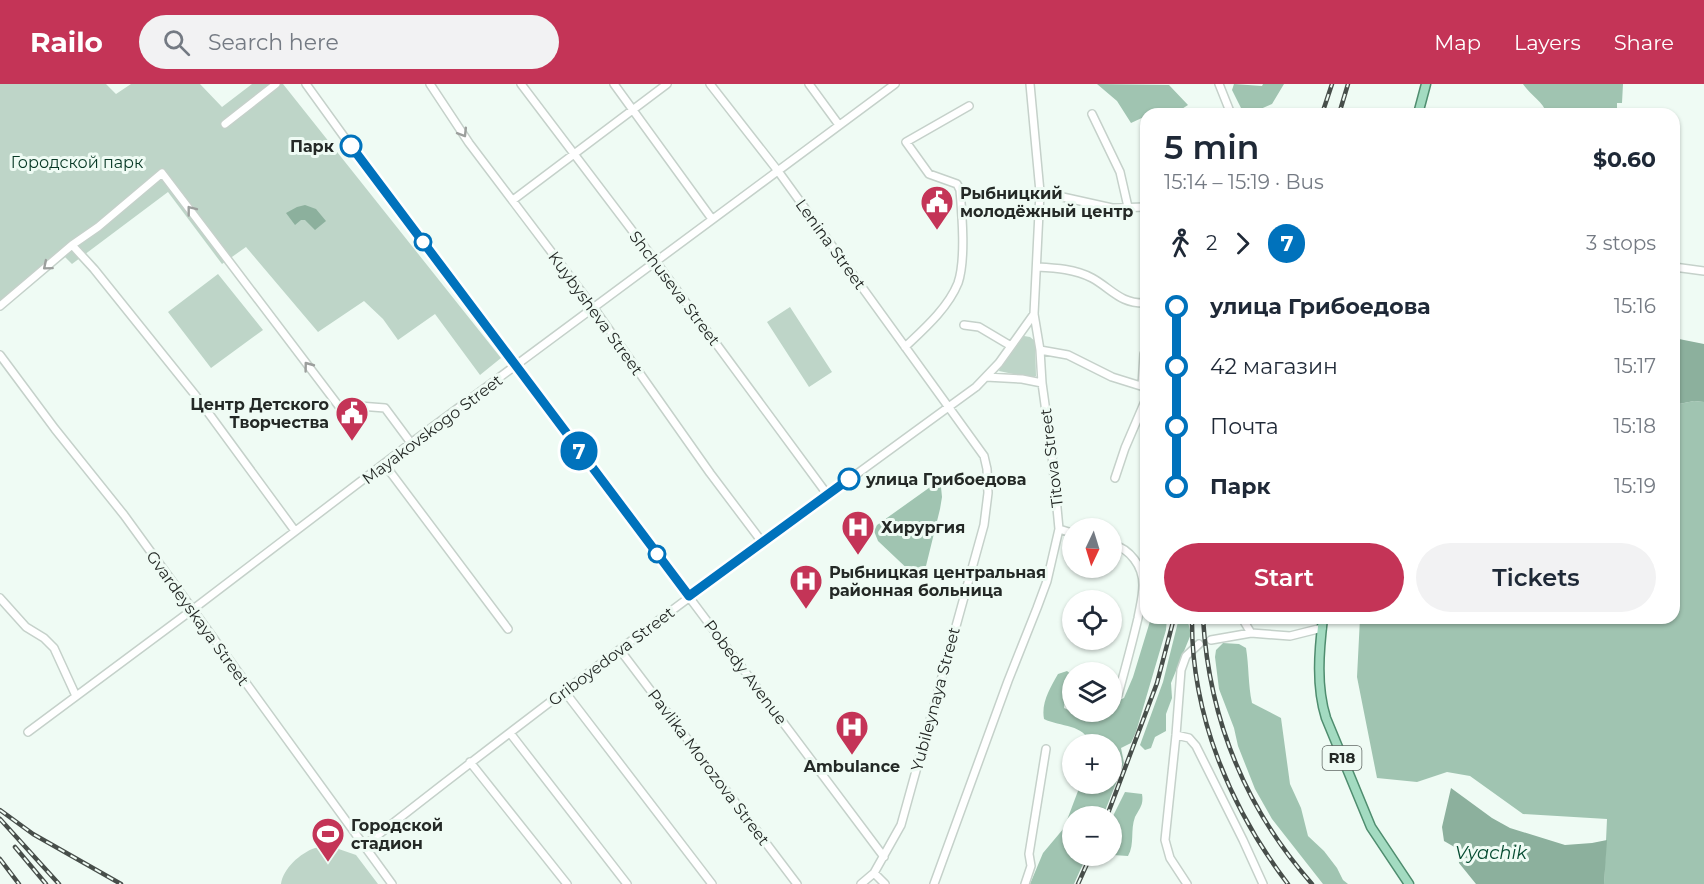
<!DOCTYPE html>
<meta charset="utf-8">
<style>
:root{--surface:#fff;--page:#f2f2f3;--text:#1f2937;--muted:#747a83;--accent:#c43457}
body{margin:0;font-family:Montserrat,sans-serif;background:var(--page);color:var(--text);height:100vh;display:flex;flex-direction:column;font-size:22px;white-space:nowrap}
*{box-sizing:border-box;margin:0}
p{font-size:20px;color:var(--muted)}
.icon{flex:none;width:33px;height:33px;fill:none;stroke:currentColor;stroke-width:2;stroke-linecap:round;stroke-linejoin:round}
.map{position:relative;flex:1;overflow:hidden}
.drawer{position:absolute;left:1140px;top:24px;width:540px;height:516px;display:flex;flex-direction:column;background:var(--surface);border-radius:18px;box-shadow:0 2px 4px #0004}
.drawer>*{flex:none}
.badge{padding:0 12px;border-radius:20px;font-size:21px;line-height:39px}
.needle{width:39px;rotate:184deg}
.controls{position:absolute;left:1062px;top:434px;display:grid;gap:12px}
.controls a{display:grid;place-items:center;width:60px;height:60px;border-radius:50%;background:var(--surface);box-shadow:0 2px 4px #0004;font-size:30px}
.map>.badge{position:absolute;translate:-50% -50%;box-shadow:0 0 0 3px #fff}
.legs{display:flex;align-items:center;gap:9px;height:66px;padding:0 24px;font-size:20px}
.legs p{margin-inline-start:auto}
.overview{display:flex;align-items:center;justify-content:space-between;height:102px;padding:0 24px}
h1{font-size:33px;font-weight:600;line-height:45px}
.action{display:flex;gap:12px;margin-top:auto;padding:12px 24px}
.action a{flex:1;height:69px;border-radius:36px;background:var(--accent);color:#fff;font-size:24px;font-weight:600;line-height:69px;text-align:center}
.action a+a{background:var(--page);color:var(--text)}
ul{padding:0 24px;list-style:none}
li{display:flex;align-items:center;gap:21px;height:60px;font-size:22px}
li i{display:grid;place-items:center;width:9px;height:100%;margin:0 8px;background:currentColor}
li i::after{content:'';width:15px;height:15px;margin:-8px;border:4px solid;border-radius:50%;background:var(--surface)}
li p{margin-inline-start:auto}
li:first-child i{background:linear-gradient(#0000 50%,currentColor 0)}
li:last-child i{background:linear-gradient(currentColor 50%,#0000 0)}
header{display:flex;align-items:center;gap:36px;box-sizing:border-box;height:84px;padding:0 30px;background:var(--accent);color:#fff}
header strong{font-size:28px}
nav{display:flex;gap:33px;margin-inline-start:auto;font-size:21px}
.search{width:420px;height:54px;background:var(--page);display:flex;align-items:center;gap:15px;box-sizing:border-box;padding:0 21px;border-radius:33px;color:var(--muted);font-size:22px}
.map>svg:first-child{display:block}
.green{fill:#bed5c8}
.forest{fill:#a0c4b1}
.water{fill:#8cb09d}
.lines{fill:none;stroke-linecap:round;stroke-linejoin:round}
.minor-casing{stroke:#c5d1ca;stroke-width:10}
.major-casing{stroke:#4f8d6f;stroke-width:11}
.minor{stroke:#fff;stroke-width:7}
.major{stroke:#a3dbc1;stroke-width:8}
.rail-casing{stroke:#474e4a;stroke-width:4.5}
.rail{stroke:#effbf4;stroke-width:2;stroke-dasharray:7;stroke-linecap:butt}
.oneway{stroke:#9c9f9d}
.line-1-casing{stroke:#fff;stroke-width:14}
.line-1{stroke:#0072bc;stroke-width:9}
.stop-1-dot{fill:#fff;stroke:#0072bc;stroke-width:3}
.labels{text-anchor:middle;stroke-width:6;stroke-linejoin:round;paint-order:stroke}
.shield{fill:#effbf4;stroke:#616864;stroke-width:1.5}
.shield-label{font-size:15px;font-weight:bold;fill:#242926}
.stop-label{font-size:16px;font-weight:bold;fill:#242926;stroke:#effbf4;text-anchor:end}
.park-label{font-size:16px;fill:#083926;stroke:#effbf4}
.poi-label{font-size:16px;font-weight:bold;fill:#242926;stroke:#effbf4;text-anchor:start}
.street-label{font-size:16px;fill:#242926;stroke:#effbf4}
.water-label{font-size:18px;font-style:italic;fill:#054b31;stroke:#effbf4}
</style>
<header>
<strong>Railo</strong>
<div class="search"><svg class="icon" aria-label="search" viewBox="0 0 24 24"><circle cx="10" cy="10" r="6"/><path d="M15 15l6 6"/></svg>Search here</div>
<nav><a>Map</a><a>Layers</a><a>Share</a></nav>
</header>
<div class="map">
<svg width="1704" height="800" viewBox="0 0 1704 800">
<rect width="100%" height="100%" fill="#effbf4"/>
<path class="green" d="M0 0H106L116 10 131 0H200L222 23 252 0H283L501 274 480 291 435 230 398 256 383 235 364 217 318 248 246 163 222 180 168 108 72 180 63 171 0 217Z
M218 190 263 246 211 284 168 228Z
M790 223 832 288 809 303 767 238Z
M1024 252 1030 253 1035 257 1036 292 1033 294 999 287 1001 281Z
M330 762 356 771 378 800H281C283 785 300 769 315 764 319 763 325 763 330 762Z"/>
<path class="forest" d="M1097 0 1169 1 1188 21 1174 30H1146V32L1131 39 1117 17Z
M1234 0 1262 2 1263 0H1284L1272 20 1249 30 1242 26 1232 6Z
M1523 0H1623L1622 19H1617V30H1547C1543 17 1530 11 1523 0Z
M1694 317 1704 318V800H1604L1607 735 1523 730 1470 692 1447 688 1417 698 1377 694 1357 593 1360 534H1674V321Z
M933 401 941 403 942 413 940 425 926 482 922 488 915 492 878 457 874 447 877 441Z
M1151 534H1167L1166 546 1136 648 1131 659 1121 664 1124 679 1103 732H1072V771H1087L1074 800H1030L1043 769 1064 744 1081 699H1112V660H1090C1085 640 1060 643 1044 635 1041 619 1050 604 1058 590L1067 587 1072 591V593L1065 613 1064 624 1074 628 1112 627V619L1124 614 1133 593Z
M1179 534H1187L1191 550 1171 599 1172 614 1166 630V647L1155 653 1151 664 1145 666 1140 661 1163 598Z
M1223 559 1239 560 1246 564C1249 582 1248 600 1252 619L1281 634 1290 700 1301 724 1308 752 1324 767 1337 784 1343 796 1348 800H1323L1272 735 1255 705 1238 662 1234 644 1219 605 1215 573 1216 566Z
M1125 708 1142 710C1144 721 1139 725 1135 733 1130 746 1135 760 1128 772L1113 771 1106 776 1097 778V771H1112V734Z"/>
<path class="water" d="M305 121 316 125 326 137 315 146 305 136H301L295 141 286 129 297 123Z
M1674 254 1704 260V318L1694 317 1674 321Z
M1451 704 1492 734 1510 744 1565 761 1592 759 1607 756 1604 800H1476L1459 779 1458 765 1444 757 1442 743Z"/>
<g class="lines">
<g class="minor-casing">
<path id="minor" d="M306 0 350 61 884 773
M430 0 469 59 593 223 710 389 762 458
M521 0 656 178 827 410
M614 0 712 135
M710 0 778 87 984 372 987 385 988 409 984 441 901 741 874 789 861 800
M809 0 839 41
M1219 0 1231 30
M1092 30 1120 88 1128 123
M225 40 276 0
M1040 108 1112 124 1146 123
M513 116 667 0
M72 161 94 185 196 312 295 447
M1037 183C1056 184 1075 185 1092 194 1112 205 1120 220 1146 219
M1674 183 1704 187
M0 222 72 161 98 143 162 89 341 325 359 322 385 324 411 359
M964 241 979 243 1011 262
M905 263C924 245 948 224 958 199 966 176 962 130 960 106L957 100 929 90 906 58 969 22
M1040 266 1068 271 1112 293 1144 303 1146 311
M0 271 55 345 124 431 392 800
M986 293 1022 295 1042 299
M1142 302 1144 270H1146
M385 381 508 545
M1115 394 1125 364 1146 315
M1059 445 1072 449
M1112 460C1130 465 1143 482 1143 501 1143 512 1140 523 1138 534 1132 560 1125 585 1118 611
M0 514 26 543 44 554 54 564 76 612
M1242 534 1251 549
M1211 556 1251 549 1290 552 1322 544
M620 566 797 800
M565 608 712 800
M28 648 192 526 411 359 895 0
M510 649 627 800
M1176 651 1189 654 1196 662 1243 756 1263 800
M470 678 567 800
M364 762C564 604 770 453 976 303L999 279 1034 230
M874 789 885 800
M934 800 1008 597 1037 524 1047 497 1059 445 1052 371 1042 299 1040 266 1034 230 1040 108 1030 0
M1025 800 1031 782 1029 770 1046 665
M1187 800 1170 774 1165 756 1176 651 1181 586 1186 572 1199 560"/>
</g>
<g class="major-casing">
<path id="major" d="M1418 30 1426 0
M1323 534C1319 567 1316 602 1326 634L1371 743 1409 800"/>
</g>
<use href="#minor" class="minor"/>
<use href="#major" class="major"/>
<g class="rail-casing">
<path id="rail" d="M1322 30 1332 0
M1339 30 1348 0
M1192 534C1191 630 1230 724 1288 800
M1203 534C1209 635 1245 724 1312 800
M0 726 33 750 121 800
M1107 732 1157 599 1174 534
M0 735 59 800
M15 763 46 800
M0 775 19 800
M1078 800 1091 771"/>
</g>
<use href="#rail" class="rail"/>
</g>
<defs><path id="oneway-chevron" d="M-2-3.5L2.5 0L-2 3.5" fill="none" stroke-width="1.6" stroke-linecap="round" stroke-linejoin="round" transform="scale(1.5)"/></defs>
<g class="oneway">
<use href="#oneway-chevron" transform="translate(463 49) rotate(58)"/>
<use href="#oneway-chevron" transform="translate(191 126) rotate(-128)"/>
<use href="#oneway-chevron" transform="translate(47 182) rotate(140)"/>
<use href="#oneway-chevron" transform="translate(308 282) rotate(-127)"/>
</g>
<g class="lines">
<g class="line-1-casing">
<path id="line-1" d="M351 62 689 512 849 395"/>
</g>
<use href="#line-1" class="line-1"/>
</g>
<defs>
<g id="civic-pin" transform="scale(1.725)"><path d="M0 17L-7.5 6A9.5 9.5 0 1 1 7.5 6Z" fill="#c43457" stroke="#effbf4"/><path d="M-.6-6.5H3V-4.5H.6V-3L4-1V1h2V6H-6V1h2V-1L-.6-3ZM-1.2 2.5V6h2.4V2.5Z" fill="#fff"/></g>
<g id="hospital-pin" transform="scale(1.725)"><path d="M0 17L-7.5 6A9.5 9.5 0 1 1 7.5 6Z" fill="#c43457" stroke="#effbf4"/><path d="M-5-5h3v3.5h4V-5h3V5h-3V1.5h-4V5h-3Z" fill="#fff"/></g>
<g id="stadium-pin" transform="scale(1.725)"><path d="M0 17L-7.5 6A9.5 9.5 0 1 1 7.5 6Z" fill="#c43457" stroke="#effbf4"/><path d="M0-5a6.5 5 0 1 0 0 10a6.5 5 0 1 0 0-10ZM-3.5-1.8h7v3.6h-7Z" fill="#fff"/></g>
</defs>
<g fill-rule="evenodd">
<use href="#civic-pin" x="937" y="118"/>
<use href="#civic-pin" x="352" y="329"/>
<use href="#hospital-pin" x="858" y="443"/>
<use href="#hospital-pin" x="806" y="497"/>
<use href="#hospital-pin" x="852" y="643"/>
<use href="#stadium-pin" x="328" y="750"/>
</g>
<g class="stop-1-dot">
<circle cx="351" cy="62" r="10"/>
<circle cx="423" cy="158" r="8"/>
<circle cx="849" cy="395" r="10"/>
<circle cx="657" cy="470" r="8"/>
</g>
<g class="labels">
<rect class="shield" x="1322.5" y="662" width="39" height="24" rx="4.5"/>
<g class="shield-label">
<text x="1342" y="679">R18</text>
</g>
<g class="stop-label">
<text x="334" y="68">Парк</text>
<text x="866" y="401" text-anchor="start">улица Грибоедова</text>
</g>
<g class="park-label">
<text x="77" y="84">Городской парк</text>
</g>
<g class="poi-label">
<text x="960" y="115">Рыбницкий<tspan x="960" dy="18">молодёжный центр</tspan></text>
<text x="329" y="326" text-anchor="end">Центр Детского<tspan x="329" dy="18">Творчества</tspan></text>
<text x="881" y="449">Хирургия</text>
<text x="829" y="494">Рыбницкая центральная<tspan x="829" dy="18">районная больница</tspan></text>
<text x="852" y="688" text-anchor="middle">Ambulance</text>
<text x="351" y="747">Городской<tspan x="351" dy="18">стадион</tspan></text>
</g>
<g class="street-label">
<text transform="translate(831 160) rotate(54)" y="6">Lenina Street</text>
<text transform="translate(675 204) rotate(53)" y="6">Shchuseva Street</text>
<text transform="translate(596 229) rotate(54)" y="6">Kuybysheva Street</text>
<text transform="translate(432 345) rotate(-37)" y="6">Mayakovskogo Street</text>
<text transform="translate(1051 374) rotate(-97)" y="6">Titova Street</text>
<text transform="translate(198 534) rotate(54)" y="6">Gvardeyskaya Street</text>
<text transform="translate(611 572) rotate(-37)" y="6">Griboyedova Street</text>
<text transform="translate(746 588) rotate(53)" y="6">Pobedy Avenue</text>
<text transform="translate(935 615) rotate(-75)" y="6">Yubileynaya Street</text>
<text transform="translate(709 683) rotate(53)" y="6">Pavlika Morozova Street</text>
</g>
<g class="water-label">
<text x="1491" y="775">Vyachik</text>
</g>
</g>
</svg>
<div class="controls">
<a><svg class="needle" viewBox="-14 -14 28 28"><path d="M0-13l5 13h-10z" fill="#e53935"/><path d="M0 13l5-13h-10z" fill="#747a83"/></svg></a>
<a><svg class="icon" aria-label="locate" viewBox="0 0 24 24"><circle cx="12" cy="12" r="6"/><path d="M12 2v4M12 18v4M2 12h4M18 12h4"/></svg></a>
<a><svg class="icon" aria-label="layers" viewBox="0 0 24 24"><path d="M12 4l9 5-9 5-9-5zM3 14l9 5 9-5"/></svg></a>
<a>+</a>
<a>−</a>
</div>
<b class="badge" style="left:579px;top:367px;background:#0072bc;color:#fff">7</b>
<section class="drawer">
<div class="overview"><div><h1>5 min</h1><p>15:14 – 15:19 · Bus</p></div><b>$0.60</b></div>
<div class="legs"><svg class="icon" aria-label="walk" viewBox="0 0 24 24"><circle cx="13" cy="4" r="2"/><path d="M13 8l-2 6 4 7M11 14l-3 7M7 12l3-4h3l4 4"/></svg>2<svg class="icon" aria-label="forward" viewBox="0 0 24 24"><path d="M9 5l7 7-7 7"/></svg><b class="badge" style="background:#0072bc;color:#fff">7</b><p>3 stops</p></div>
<ul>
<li><i style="color:#0072bc"></i><b>улица Грибоедова</b><p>15:16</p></li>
<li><i style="color:#0072bc"></i><span>42 магазин</span><p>15:17</p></li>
<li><i style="color:#0072bc"></i><span>Почта</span><p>15:18</p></li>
<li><i style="color:#0072bc"></i><b>Парк</b><p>15:19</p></li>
</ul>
<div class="action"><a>Start</a><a>Tickets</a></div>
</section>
</div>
